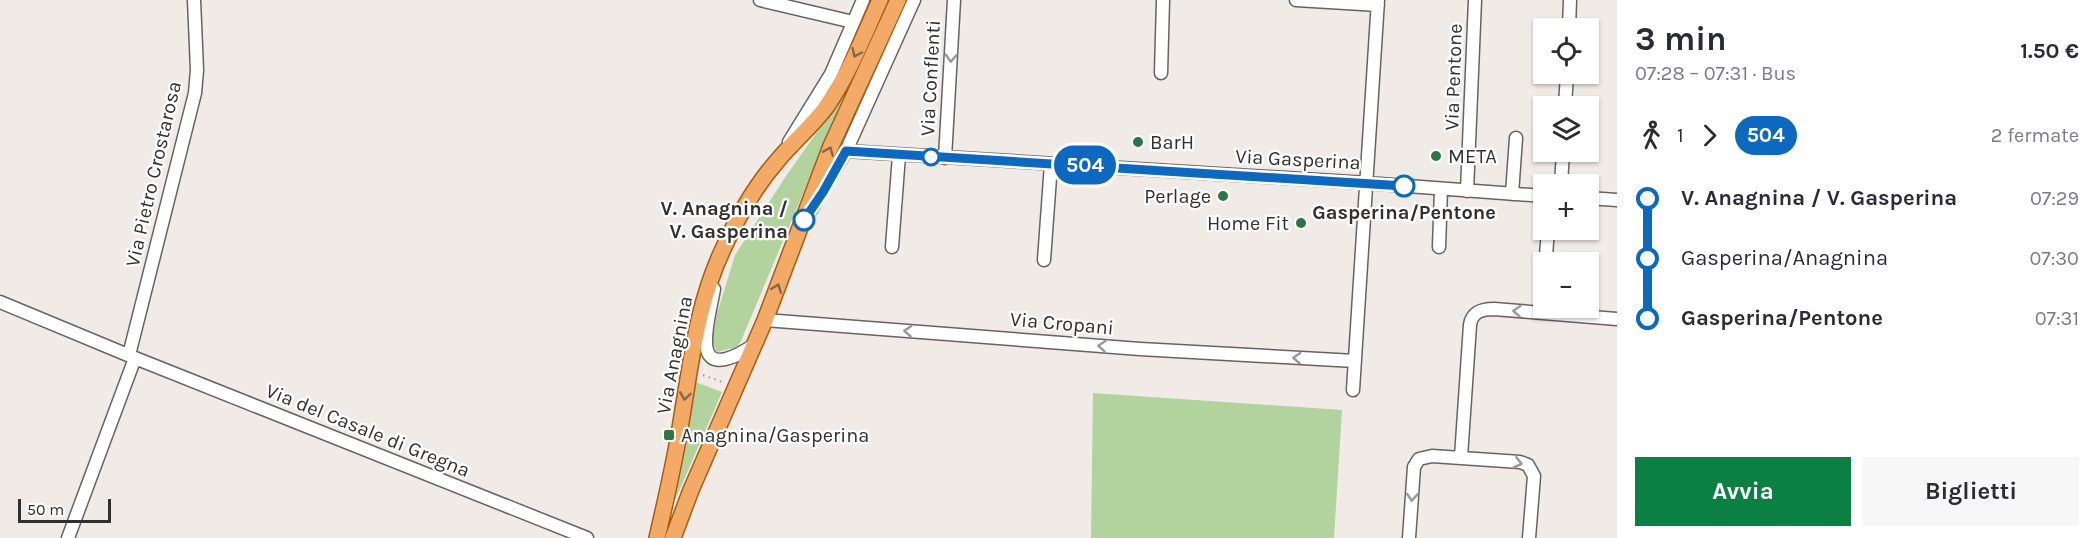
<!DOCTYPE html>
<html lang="it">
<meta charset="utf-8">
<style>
:root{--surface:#fff;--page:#f7f7f7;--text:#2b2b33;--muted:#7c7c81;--accent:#0b8043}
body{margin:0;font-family:Karla,sans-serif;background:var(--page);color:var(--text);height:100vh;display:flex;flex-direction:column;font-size:22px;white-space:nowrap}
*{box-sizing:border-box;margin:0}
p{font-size:20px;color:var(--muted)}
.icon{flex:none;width:33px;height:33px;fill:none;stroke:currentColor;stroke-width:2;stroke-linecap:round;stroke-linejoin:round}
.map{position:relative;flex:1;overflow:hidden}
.panel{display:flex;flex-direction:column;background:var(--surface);width:480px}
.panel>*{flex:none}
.badge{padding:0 12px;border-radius:20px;font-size:21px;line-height:39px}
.buttons{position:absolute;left:1533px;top:18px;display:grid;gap:12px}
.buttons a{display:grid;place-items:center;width:66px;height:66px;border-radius:0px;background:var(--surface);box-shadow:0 2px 4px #0004;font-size:30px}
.scale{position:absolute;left:18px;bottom:15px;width:93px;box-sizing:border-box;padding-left:6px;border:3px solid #32302f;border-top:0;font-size:16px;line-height:21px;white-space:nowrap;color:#32302f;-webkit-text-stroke:4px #fff;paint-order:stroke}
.map>.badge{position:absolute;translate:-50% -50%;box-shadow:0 0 0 3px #fff}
.legs{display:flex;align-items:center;gap:9px;height:66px;padding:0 18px;font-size:20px}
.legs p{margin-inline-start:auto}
.summary{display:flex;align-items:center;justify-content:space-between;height:102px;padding:0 18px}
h1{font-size:33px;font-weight:700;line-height:45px}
.button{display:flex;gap:12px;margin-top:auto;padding:12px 18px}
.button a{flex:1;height:69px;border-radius:0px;background:var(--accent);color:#fff;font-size:24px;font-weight:700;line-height:69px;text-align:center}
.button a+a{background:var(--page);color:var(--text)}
ul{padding:0 18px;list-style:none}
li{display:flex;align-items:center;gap:21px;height:60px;font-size:22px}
li i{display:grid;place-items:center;width:9px;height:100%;margin:0 8px;background:currentColor}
li i::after{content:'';width:15px;height:15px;margin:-8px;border:4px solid;border-radius:50%;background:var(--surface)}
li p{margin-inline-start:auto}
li:first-child i{background:linear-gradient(#0000 50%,currentColor 0)}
li:last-child i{background:linear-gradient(currentColor 50%,#0000 0)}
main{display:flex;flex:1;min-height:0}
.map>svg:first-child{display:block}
.green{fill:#b3d39e}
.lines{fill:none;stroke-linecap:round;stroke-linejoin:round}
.minor-casing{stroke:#686361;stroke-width:15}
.major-casing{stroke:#a95b10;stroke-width:18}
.path{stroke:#a09c9a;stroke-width:2;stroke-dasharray:1.5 4.5;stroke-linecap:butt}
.minor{stroke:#fff;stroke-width:12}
.major{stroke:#f2aa66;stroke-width:15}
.oneway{stroke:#886748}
.oneway2{stroke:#989897}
.line-1-casing{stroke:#fff;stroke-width:14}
.line-1{stroke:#0c69bf;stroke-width:9}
.poi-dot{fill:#2c7644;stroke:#fff;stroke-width:2}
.stop-1-dot{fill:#fff;stroke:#0c69bf;stroke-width:3}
.labels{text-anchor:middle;stroke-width:4.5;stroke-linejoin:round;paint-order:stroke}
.street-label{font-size:20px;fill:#32302f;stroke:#fff}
.poi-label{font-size:20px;fill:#32302f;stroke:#fff;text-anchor:start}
.stop-label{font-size:20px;font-weight:bold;fill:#32302f;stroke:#fff;text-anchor:end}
</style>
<main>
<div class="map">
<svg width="1617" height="538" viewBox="0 0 1617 538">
<rect width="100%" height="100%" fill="#f1ebe8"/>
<path class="green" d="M846 91 741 341 737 347 717 352 712 342 717 314 735 255 786 176Z
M693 381 722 392 670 512Z
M1093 393 1342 410 1334 538H1091Z"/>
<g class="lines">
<g class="minor-casing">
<path id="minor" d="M760 0 853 22
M1296 0 1378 5
M1569 28 1570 0
M1161 73 1163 0
M1565 106 1567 74
M789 142 831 74 863 0
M846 151 1367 183 1544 196
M945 158 954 0
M1561 184 1563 152
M1467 191 1475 0
M1512 194 1516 138
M1588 198 1617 200
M811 210 846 151 914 0
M892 247 899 155
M1439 247 1441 189
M1546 255 1548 230
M1044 260 1051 164
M714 289C711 306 706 324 706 340 705 376 741 354 755 344
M0 302 135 358 587 538
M765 320 1140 349 1355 361
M129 355 195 93 197 70 194 0
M1353 390 1378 0
M1461 457 1470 325C1472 312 1481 309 1494 309L1617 319
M68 538 135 358
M1409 538 1414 467 1419 459 1432 456 1520 462 1528 465 1534 476 1529 538"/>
</g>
<g class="major-casing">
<path id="major" d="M657 538C666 499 675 461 681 422 691 363 697 304 723 249 737 218 755 186 778 160 794 141 812 126 827 106 849 74 864 35 880 0
M673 538 691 490 765 320 831 146 898 0"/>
</g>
<path class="path" d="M703 375 722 382"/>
<use href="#minor" class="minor"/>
<use href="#major" class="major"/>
</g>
<defs><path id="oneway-chevron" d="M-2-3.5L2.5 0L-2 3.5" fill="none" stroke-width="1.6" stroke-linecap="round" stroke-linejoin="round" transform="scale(1.5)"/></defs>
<g class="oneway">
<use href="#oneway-chevron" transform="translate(856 53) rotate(115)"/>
<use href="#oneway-chevron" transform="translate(829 151) rotate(-68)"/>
<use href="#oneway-chevron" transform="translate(777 288) rotate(-70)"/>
<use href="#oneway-chevron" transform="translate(685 396) rotate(98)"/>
</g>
<g class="oneway2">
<use href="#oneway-chevron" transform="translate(951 58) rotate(93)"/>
<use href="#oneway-chevron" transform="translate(1517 311) rotate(-176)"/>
<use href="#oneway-chevron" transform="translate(908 331) rotate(-176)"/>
<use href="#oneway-chevron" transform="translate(1102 346) rotate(-175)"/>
<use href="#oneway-chevron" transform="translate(1297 358) rotate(-177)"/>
<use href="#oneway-chevron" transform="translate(1518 463) rotate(14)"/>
<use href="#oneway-chevron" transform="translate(1412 497) rotate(94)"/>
</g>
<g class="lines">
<g class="line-1-casing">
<path id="line-1" d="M804 220 823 192 846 151 1404 186"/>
</g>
<use href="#line-1" class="line-1"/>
</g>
<g class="poi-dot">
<circle cx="1138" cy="142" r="6"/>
<circle cx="1436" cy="156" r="6"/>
<circle cx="1223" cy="196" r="6"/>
<circle cx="1301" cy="223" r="6"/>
<rect x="663" y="429" width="12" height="12" rx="3"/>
</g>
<g class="stop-1-dot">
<circle cx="931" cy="157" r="8"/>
<circle cx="1404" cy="186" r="10"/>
<circle cx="804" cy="220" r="10"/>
</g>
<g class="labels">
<g class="street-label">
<text transform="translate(1453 77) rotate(-88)" y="7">Via Pentone</text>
<text transform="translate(930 78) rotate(-87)" y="7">Via Conflenti</text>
<text transform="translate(1298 159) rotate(3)" y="7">Via Gasperina</text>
<text transform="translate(153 174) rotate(-77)" y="7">Via Pietro Crostarosa</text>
<text transform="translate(1062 323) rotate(5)" y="7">Via Cropani</text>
<text transform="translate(674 355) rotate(-79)" y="7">Via Anagnina</text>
<text transform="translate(368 430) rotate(22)" y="7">Via del Casale di Gregna</text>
</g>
<g class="poi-label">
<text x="1150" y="149">BarH</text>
<text x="1448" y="163">META</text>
<text x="1211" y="203" text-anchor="end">Perlage</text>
<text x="1289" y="230" text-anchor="end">Home Fit</text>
<text x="681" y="442">Anagnina/Gasperina</text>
</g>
<g class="stop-label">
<text x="788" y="215">V. Anagnina /<tspan x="788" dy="23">V. Gasperina</tspan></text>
<text x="1404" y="219" text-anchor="middle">Gasperina/Pentone</text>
</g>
</g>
</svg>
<div class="buttons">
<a><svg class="icon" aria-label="locate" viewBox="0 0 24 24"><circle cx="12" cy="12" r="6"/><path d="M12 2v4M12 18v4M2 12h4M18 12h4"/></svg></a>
<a><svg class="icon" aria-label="layers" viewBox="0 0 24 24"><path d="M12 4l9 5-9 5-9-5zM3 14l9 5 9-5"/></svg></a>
<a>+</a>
<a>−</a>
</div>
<div class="scale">50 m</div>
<b class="badge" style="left:1085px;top:165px;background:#0c69bf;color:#fff">504</b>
</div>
<section class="panel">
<div class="summary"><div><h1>3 min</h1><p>07:28 – 07:31 · Bus</p></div><b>1.50 €</b></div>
<div class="legs"><svg class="icon" aria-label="walk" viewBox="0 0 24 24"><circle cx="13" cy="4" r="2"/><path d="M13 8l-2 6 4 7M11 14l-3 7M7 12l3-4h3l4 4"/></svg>1<svg class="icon" aria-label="forward" viewBox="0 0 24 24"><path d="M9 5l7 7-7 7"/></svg><b class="badge" style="background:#0c69bf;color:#fff">504</b><p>2 fermate</p></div>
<ul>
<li><i style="color:#0c69bf"></i><b>V. Anagnina / V. Gasperina</b><p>07:29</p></li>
<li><i style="color:#0c69bf"></i><span>Gasperina/Anagnina</span><p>07:30</p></li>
<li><i style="color:#0c69bf"></i><b>Gasperina/Pentone</b><p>07:31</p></li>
</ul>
<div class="button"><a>Avvia</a><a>Biglietti</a></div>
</section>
</main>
